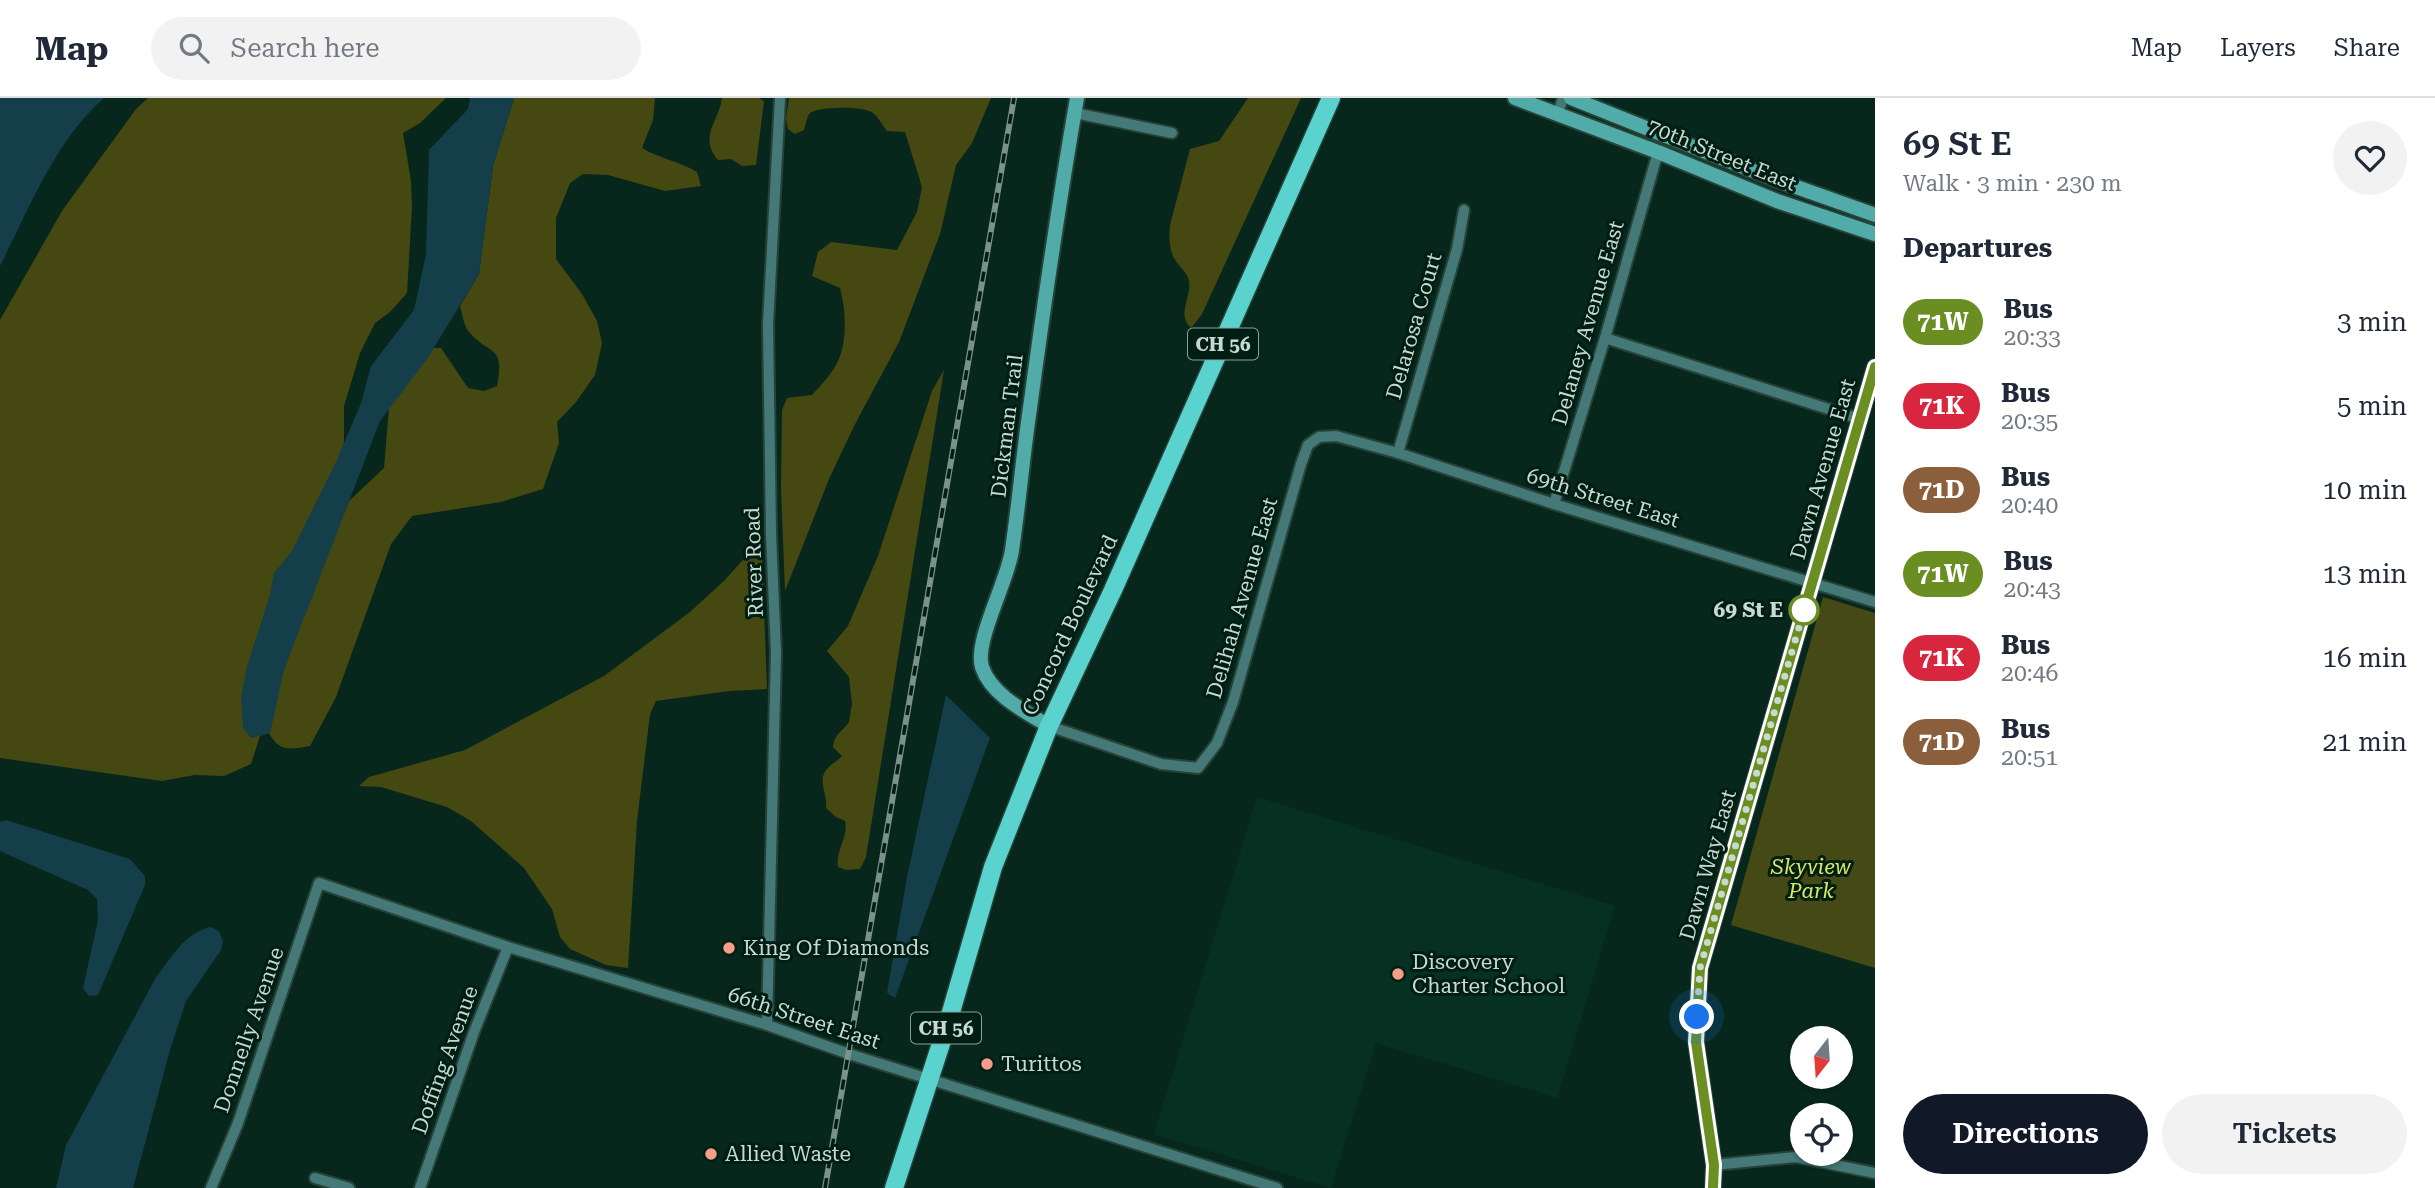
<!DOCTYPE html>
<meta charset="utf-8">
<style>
:root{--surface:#fff;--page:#f2f2f3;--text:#1f2937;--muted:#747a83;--line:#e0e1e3;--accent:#111827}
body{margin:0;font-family:"Roboto Serif",serif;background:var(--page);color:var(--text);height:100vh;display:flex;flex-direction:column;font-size:26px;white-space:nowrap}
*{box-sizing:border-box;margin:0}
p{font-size:23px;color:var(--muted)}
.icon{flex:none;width:38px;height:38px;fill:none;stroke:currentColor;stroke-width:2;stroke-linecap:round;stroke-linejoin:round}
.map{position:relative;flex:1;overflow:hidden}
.side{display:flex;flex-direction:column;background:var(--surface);width:560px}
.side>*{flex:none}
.badge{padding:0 14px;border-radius:23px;font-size:24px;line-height:46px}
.needle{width:46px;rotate:197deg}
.tools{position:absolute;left:1790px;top:928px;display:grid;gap:14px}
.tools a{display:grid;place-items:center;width:63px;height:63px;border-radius:50%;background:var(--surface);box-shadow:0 2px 5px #0004;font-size:35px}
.you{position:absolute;width:35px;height:35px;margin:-18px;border:5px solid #fff;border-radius:50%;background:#1a73e8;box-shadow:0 0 0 10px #1a73e833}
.map>.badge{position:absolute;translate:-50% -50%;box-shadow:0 0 0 4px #fff}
h2{padding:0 28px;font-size:26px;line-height:63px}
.round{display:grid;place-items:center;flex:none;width:74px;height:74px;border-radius:37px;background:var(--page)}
.headline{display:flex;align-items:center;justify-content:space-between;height:119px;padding:0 28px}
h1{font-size:33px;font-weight:600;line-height:52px}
.primary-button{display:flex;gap:14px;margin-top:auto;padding:14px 28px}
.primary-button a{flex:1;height:80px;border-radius:42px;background:var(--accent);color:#fff;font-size:28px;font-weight:600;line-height:80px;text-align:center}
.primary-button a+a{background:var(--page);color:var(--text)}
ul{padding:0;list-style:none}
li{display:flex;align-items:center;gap:21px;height:84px;padding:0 28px}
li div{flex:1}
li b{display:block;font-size:26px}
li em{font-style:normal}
li .badge{min-width:77px;font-weight:700;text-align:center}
header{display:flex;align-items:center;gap:42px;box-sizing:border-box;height:98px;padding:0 35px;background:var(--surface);border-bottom:2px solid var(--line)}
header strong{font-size:33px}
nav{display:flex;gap:38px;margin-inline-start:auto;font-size:24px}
.search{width:490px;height:63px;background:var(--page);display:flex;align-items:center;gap:18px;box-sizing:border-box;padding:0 24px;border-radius:38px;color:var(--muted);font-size:26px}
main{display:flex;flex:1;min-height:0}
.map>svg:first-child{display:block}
.built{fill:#053022}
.green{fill:#454915}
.forest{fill:#454911}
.water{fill:#133e4a}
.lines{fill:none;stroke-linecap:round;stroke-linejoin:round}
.street-casing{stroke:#264339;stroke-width:14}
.secondary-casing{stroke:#264339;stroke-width:18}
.primary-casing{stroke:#264339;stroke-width:21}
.street{stroke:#447977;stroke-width:10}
.secondary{stroke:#51aba9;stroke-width:14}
.primary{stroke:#5ad3cf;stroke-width:18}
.rail-casing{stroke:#7b9289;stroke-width:6}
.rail{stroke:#001e13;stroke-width:3.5;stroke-dasharray:10;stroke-linecap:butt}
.line-casing{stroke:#fff;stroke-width:16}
.line{stroke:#6b8e23;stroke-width:10}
.walk{stroke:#c8d9d1;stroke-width:7;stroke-dasharray:0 12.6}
.stop-dot{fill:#fff;stroke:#6b8e23;stroke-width:3.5}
.poi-dot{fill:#f49e89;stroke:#001e13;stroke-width:2.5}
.labels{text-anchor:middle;stroke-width:6;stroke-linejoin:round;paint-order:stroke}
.shield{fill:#001e13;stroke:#8ca198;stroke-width:2}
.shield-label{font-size:19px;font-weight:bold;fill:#c8d9d1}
.street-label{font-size:21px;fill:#c8d9d1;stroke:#001e13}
.stop-label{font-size:21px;font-weight:bold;fill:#c8d9d1;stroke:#001e13;text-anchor:end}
.park-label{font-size:21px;font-style:italic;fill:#dce761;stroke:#001e13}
.poi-label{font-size:21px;fill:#c8d9d1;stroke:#001e13;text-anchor:start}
</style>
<header>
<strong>Map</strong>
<div class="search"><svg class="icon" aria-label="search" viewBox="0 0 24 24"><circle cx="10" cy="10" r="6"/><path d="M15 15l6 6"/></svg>Search here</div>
<nav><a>Map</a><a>Layers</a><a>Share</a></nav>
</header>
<main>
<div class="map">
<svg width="1875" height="1090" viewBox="0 0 1875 1090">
<rect width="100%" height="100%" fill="#07271c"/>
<path class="built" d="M1257 699 1615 808 1557 1000 1376 945 1331 1090 1154 1036Z"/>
<path class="green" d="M1823 499 1875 515V870L1731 827Z"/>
<path class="forest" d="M148 0H446L420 25 403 35 411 83 412 109 407 195 390 214 375 225 360 255 344 308V415L349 403 384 370 389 310 434 250H441L468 290 484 293 497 288C505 246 491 259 469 234 464 228 462 216 460 208L479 176 493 68 514 0H655L653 22 642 50C660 61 679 63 697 74L701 88 665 93 608 77 583 76 570 85 556 120V161L582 196 597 223 602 245 595 277 576 304 557 324 559 345 543 391 501 404 412 418 391 446 336 599 310 648C290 651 280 655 269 635L260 638 251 666 224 678 195 677 162 683 0 660V222L62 113 136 11Z
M722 0H759L764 3 756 67 742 68 731 61 718 62C698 38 719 24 722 0Z
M789 0H991L972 45 956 67 940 136 899 244 854 328 829 381 785 493 781 391 782 312 787 300 812 297C821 287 830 278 836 267 848 246 846 212 840 190L812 178 818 154 831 144 897 152 917 114 922 89 905 34 887 33C883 28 879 20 873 15 865 8 816 8 809 16 807 20 805 28 804 32L795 36 788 31 786 21Z
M1248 0H1301L1202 216 1191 230C1176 216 1192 199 1189 183 1187 173 1178 168 1174 160 1169 151 1169 137 1170 127L1190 51 1219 43Z
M944 272 866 759 860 771 846 772 838 769C835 753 849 738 845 723L836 719 826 710C828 695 816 682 828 670 832 665 838 663 842 658L833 649C835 635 842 634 849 624L852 606 849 579 827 553 848 528 878 458 932 293Z
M749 455H762L767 591 729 593 656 603 650 616 637 723 628 870 606 867 570 851 560 839 552 811 524 770 471 723 447 709 381 689 359 688 369 679 465 652 604 578 690 514 725 482Z"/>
<path class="water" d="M0 0H104C55 43 29 111 0 168Z
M470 0H514L493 68 479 176 427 261 380 323 284 572 270 635 251 640 243 630 241 599 247 568 270 497 274 475 292 453 335 366 361 305 371 268 414 212 426 156 429 52 468 11Z
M946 597 990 640 895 900 887 895 907 779Z
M6 722 130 761 145 778V787L98 897 89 898 83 890 98 822 97 801 88 792 0 753V724Z
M211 829 219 833 223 843 221 852 186 903 170 952 133 1090H56L66 1047 155 881C171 860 184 835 211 829Z"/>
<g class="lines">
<g class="street-casing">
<path id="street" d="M1075 15 1172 35
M1558 15 1563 0
M1605 240 1860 321
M1398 355 1457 151 1464 112
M1554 406 1605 240 1658 54
M1049 628 1161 666 1198 670 1217 645 1233 604 1301 366 1308 347 1319 339 1336 338 1398 355 1554 406 1875 504
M767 927 776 555 771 436 768 226 780 0
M1714 1067 1796 1059 1875 1075
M315 1080 349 1090
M211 1090 238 1025 319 785 508 849 767 927 849 956 1277 1090
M420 1090 474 934 508 849"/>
</g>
<g class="secondary-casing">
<path id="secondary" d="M1515 0 1658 54 1777 103 1875 136
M1571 0 1771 80 1875 117
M1049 628C1026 614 991 597 982 569 974 543 1008 483 1012 452 1019 405 1023 357 1030 310 1044 206 1059 103 1077 0
M1713 1090 1714 1067 1696 944 1700 870 1875 269"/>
</g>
<g class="primary-casing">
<path id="primary" d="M894 1090 949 921 993 769 1049 628 1113 492 1331 0"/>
</g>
<use href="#street" class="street"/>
<use href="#secondary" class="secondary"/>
<use href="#primary" class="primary"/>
<g class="rail-casing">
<path id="rail" d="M825 1090 1014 0"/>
</g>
<use href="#rail" class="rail"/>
</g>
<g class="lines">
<g class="line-casing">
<path id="line" d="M1713 1090 1714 1067 1696 944 1700 870 1875 269"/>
</g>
<use href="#line" class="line"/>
<path class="walk" d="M1697 919 1700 870 1804 512"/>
</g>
<circle class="stop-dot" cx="1804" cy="512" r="14"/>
<g class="poi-dot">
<circle cx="729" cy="850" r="7"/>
<circle cx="1398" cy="876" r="7"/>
<circle cx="987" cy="966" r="7"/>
<circle cx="711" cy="1056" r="7"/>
</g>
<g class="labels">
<g class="shield">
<rect x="1188" y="230.5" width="70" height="31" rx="5"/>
<rect x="911" y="914.5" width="70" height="31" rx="5"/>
</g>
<g class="shield-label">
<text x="1223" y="253">CH 56</text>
<text x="946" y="937">CH 56</text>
</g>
<g class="street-label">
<text transform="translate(1722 57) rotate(22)" y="7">70th Street East</text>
<text transform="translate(1588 225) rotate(-74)" y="7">Delaney Avenue East</text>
<text transform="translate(1414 228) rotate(-74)" y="7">Delarosa Court</text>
<text transform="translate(1007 328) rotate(-83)" y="7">Dickman Trail</text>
<text transform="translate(1823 371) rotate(-74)" y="7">Dawn Avenue East</text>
<text transform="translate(1603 400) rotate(17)" y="7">69th Street East</text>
<text transform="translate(754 464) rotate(-92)" y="7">River Road</text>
<text transform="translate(1242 500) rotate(-74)" y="7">Delihah Avenue East</text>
<text transform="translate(1070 527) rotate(-65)" y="7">Concord Boulevard</text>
<text transform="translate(1708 767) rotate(-74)" y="7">Dawn Way East</text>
<text transform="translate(804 920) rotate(18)" y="7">66th Street East</text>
<text transform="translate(249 932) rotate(-71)" y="7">Donnelly Avenue</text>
<text transform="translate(445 962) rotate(-70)" y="7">Doffing Avenue</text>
</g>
<g class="stop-label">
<text x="1783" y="519">69 St E</text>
</g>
<g class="park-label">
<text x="1811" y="776">Skyview<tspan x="1811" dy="24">Park</tspan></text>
</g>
<g class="poi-label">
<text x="743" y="857">King Of Diamonds</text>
<text x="1412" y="871">Discovery<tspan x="1412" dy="24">Charter School</tspan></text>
<text x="1001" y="973">Turittos</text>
<text x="725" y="1063">Allied Waste</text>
</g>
</g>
</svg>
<div class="tools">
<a><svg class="needle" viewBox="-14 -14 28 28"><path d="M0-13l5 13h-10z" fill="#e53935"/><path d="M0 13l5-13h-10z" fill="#747a83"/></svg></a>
<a><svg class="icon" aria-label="locate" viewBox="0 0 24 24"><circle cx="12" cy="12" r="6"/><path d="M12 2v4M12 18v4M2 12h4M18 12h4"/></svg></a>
</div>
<div class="you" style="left:1697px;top:919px"></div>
</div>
<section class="side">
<div class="headline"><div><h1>69 St E</h1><p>Walk · 3 min · 230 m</p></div><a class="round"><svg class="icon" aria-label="heart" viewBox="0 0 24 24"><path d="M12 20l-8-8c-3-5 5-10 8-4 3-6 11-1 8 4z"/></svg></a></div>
<h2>Departures</h2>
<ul>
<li><span class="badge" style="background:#6b8e23;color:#fff">71W</span><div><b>Bus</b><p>20:33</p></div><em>3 min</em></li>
<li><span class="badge" style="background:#d7263d;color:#fff">71K</span><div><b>Bus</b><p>20:35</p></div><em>5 min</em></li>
<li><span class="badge" style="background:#8b5e3c;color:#fff">71D</span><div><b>Bus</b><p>20:40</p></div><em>10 min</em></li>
<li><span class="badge" style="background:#6b8e23;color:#fff">71W</span><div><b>Bus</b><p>20:43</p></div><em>13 min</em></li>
<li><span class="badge" style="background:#d7263d;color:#fff">71K</span><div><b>Bus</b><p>20:46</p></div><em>16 min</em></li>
<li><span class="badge" style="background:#8b5e3c;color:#fff">71D</span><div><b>Bus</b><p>20:51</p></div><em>21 min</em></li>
</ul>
<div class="primary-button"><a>Directions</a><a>Tickets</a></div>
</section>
</main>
